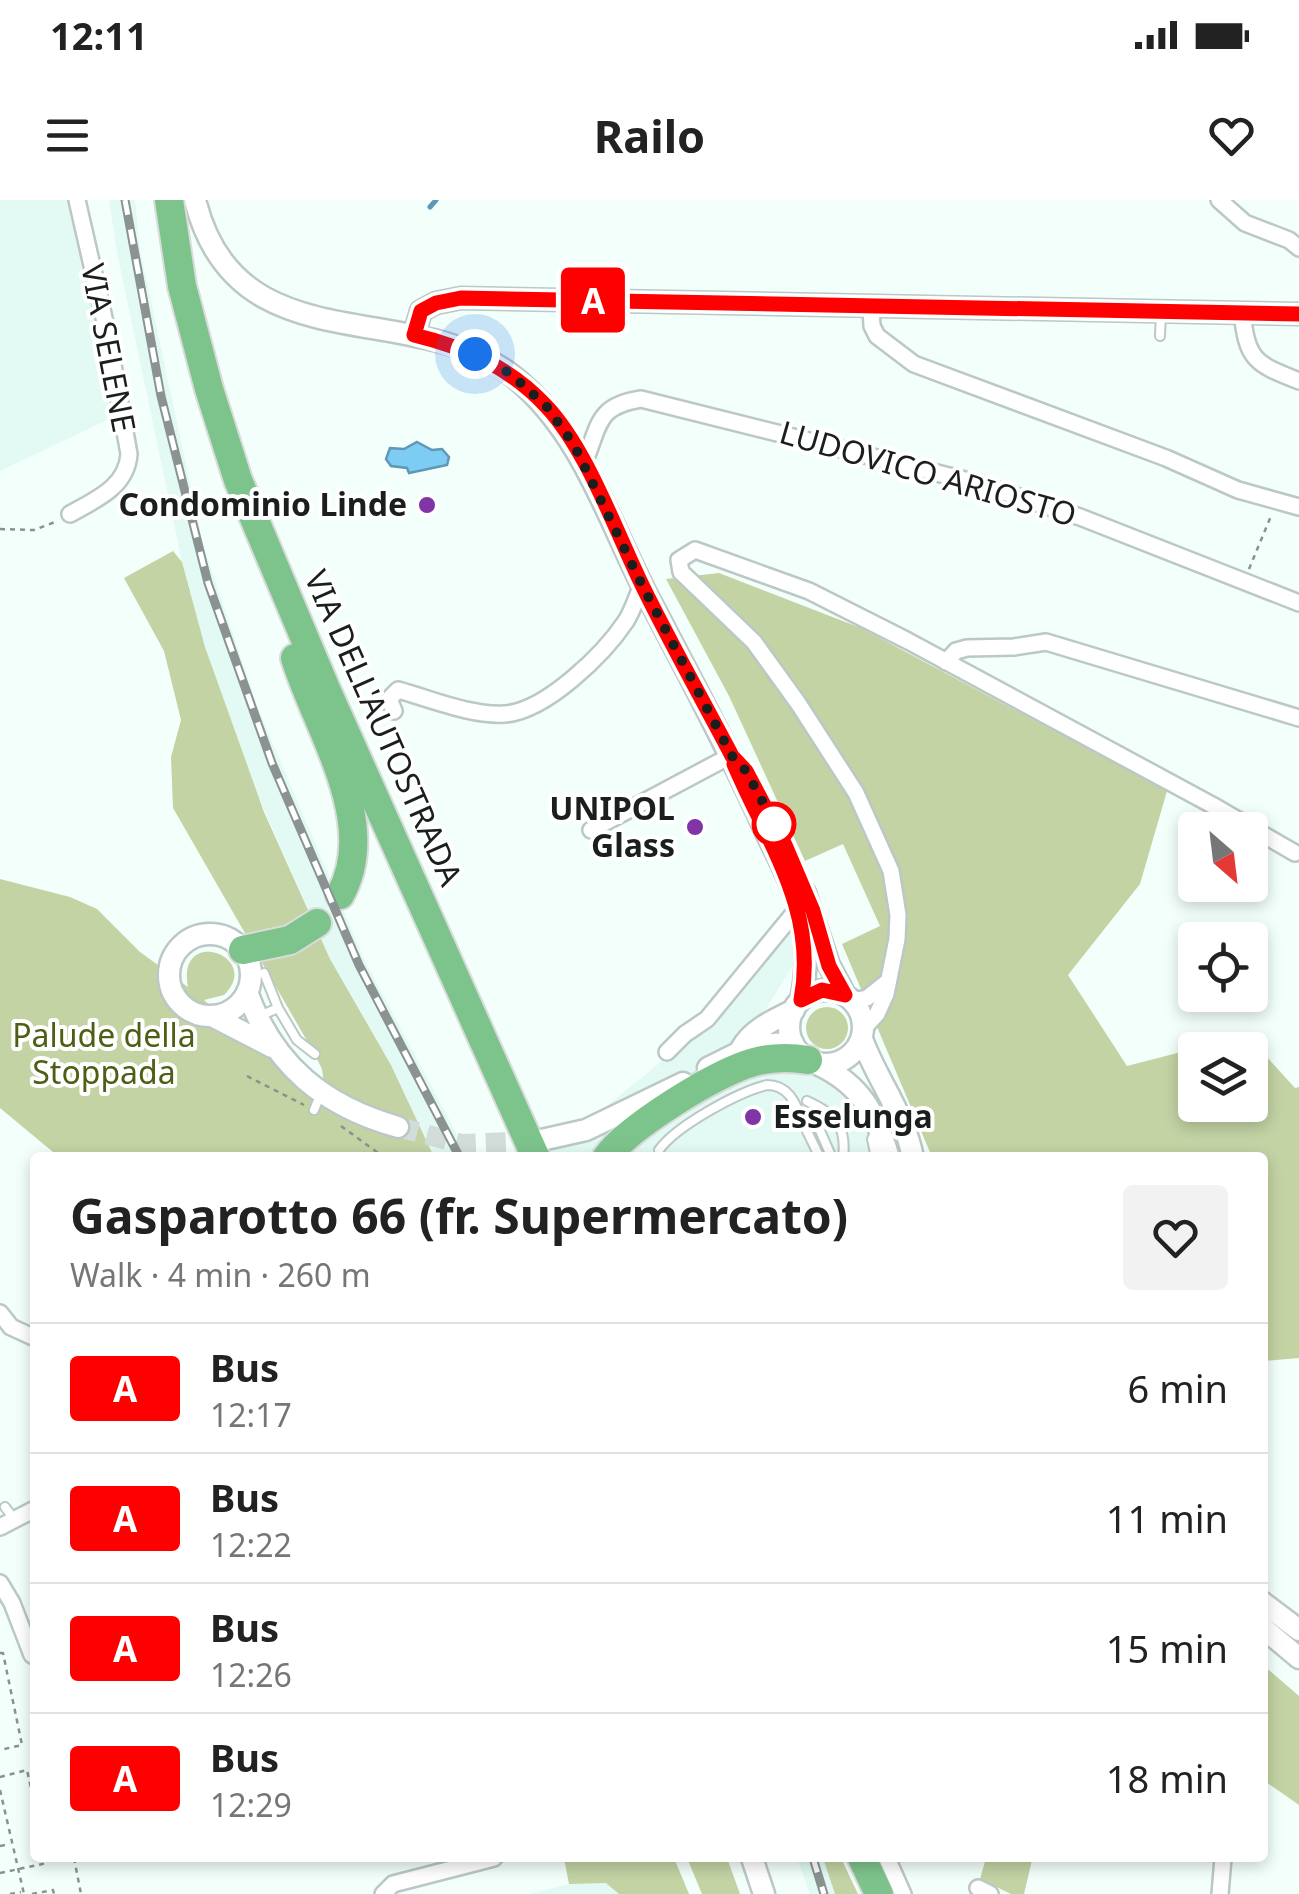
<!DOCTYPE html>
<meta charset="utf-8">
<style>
:root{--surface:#fff;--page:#f2f2f2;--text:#222;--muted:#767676;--line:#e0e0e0}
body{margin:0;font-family:"Noto Sans",sans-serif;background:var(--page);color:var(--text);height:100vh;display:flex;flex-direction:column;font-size:38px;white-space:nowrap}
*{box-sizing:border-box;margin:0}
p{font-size:32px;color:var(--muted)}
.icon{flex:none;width:55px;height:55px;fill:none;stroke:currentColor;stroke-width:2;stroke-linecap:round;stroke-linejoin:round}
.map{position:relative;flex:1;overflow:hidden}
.drawer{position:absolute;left:30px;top:952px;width:1238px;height:710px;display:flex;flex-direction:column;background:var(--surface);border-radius:10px;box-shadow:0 5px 15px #0003}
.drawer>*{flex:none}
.badge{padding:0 20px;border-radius:8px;font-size:35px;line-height:65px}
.needle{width:65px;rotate:152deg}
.fabs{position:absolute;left:1178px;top:612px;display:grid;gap:20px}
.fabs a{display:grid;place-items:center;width:90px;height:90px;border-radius:10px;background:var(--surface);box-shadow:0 5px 15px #0003;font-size:50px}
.you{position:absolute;width:50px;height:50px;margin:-25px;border:8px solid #fff;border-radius:50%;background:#1a73e8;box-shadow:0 0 0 15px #1a73e833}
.map>.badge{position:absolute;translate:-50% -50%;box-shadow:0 0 0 5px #fff}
.round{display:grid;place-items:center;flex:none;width:105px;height:105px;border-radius:10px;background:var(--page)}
.headline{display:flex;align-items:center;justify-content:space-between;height:170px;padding:0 40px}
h1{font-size:48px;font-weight:700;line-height:75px}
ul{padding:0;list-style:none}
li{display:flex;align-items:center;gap:30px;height:130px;padding:0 40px;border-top:2px solid var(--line)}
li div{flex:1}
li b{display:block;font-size:38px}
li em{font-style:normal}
li .badge{min-width:110px;font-weight:700;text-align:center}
.status{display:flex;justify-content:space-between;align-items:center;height:70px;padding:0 50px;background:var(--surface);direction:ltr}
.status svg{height:28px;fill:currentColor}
header{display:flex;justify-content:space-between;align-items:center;height:130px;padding:0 40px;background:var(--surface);font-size:45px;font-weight:700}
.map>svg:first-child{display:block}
.built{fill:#e2faf3}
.green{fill:#c3d3a4;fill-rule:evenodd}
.water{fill:#7dccf4;stroke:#5f98b4;stroke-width:2.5}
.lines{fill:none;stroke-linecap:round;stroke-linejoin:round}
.stream{stroke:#5f98b4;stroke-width:5}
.secondary-tunnel{stroke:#d2ddda;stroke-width:20;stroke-dasharray:20 10;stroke-linecap:butt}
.lane-casing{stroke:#bbc8c5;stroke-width:12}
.street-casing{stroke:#bbc8c5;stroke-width:20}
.secondary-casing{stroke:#bbc8c5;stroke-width:25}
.highway-casing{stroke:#dadbdb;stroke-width:32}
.path{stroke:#89928f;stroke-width:2.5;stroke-dasharray:5 5;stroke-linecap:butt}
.lane{stroke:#fff;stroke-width:8}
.street{stroke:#fff;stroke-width:15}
.secondary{stroke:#fff;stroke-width:20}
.highway{stroke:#7dc38c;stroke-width:28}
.rail-casing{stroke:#8a9391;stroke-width:9}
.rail{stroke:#fff;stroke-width:5;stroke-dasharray:15;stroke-linecap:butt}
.line-casing{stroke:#fff;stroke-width:22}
.line{stroke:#f00;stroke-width:15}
.walk{stroke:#1a1f1e;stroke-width:10;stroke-dasharray:0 18}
.poi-dot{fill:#8034a5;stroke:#fff;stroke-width:4}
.stop-dot{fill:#fff;stroke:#f00;stroke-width:5}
.labels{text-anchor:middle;stroke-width:8;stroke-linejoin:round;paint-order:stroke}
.street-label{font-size:32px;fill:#1a1f1e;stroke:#fff}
.poi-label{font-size:32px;font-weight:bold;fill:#1a1f1e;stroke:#fff;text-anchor:end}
.park-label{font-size:32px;fill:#4c5f14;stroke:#fff}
</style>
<div class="status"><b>12:11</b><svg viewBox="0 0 49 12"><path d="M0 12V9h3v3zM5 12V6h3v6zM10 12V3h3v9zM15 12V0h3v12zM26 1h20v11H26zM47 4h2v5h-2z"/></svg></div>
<header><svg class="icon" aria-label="menu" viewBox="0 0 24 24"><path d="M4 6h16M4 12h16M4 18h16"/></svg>Railo<svg class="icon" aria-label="heart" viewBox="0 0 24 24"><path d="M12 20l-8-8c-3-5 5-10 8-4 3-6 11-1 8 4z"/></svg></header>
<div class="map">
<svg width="1299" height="1694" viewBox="0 0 1299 1694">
<rect width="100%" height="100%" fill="#f3fffb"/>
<path class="built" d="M0 0H70L124 212 0 271Z
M109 0H135L140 50 203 344 258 508 364 759 469 957H434L391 865 330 759 252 582 205 447 182 362 117 52Z
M788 714 799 732 796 760 744 845 845 887 867 912 883 957 550 958 548 954 700 830Z
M564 1658H674L689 1694H529L569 1684Z
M797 1658H823L835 1694H810Z"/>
<path class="green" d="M173 351 182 362 205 447 264 612 330 759 391 865 434 957H59L0 908V679L70 697 97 709 140 752 188 787C176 725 264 756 224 795L204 800 296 882 324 885 322 869 314 853 173 608 171 557 181 520 164 451 124 378Z
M719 373 861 428 1167 591 1140 684 1068 775 1127 866 1247 835 1295 888 1299 887V1158L1263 1161 1262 958 932 957 842 744 880 726 843 644 805 661 729 496 666 379ZM1195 850H1250V905H1195Z
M806 828a21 21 0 1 1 42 0a21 21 0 1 1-42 0Z
M1263 1465 1299 1496V1605L1263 1580Z
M564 1658H674L689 1694H619L606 1683 569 1684Z
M687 1658H727L740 1694H702Z
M823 1658H841L858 1694H835Z
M986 1658 1032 1660 1024 1694H1011L980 1679Z"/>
<path class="water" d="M417 242 432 250 442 249 449 257 447 265 409 273 407 268 391 266 386 259 390 248 404 249Z"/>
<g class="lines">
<path class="stream" d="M430 7 436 0"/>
<path class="secondary-tunnel" d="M398 927 462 944 537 941"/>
<g class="lane-casing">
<path id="lane" d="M1160 136 1161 114
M264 773 278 808
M262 815 278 808 297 840 315 854
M807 901C835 914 847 925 843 958
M314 910 321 893
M789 919 800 915 818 926 832 958
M805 927 820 958
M876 931 872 939 876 958
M659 950C676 926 738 892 767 885 792 885 797 909 806 928
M5 1307 14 1319"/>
</g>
<g class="street-casing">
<path id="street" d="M1219 0 1245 23 1289 40 1299 48
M871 107 872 126 877 136 914 164 1166 258 1238 290 1299 307
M1242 112C1247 160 1255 164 1299 181
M583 265C600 228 594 206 641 199L973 282 1080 317 1299 403
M70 314C95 300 127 287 129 254L107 131 77 0
M946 462 956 451 967 448 1014 447 1046 442 1299 518
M394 511 389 499 398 490C431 499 471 516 505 514 546 511 604 454 626 421 633 410 637 396 642 385
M591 630 732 555
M853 801 867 798 887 782
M864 828 877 814 886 794 897 739 898 715 891 671 856 593 798 503 754 442 681 372 679 360 695 350 809 391 908 441 1212 605 1295 653
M667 852 685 834 707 819 799 707
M0 1113 11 1127 35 1138
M0 1327 35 1309
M0 1383 12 1403 32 1455
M887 1658 903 1694
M978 1688 990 1694
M383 1694 393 1684 494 1658
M1220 1694 1223 1658"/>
</g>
<g class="secondary-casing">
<path id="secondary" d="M195 0C237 168 412 95 514 177 582 232 608 320 647 395 686 469 725 543 760 619 772 647 788 673 797 702 807 734 808 768 801 800
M414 135 421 111 436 103 461 98 1299 114
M805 693 829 765 845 795
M169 775a41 41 0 1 1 82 0a41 41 0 1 1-82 0Z
M789 827a37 37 0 1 1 74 0a37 37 0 1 1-74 0Z
M247 792C274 866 324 906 398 927
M212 816 272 847
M862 839C877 880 905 914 913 958
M741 849C752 829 774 820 794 810
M819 865C861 885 876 913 889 958
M708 868 754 845 793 843
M537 941 586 930 683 883
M1262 1402 1299 1430
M1262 1427 1299 1458
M752 1658 764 1694"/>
</g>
<g class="highway-casing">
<path id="highway" d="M169 0 182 86 209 189 238 280 326 489 536 958
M295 458C317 529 381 623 340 695
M243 750 290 740 317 723
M606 958C628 927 717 872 754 862 772 857 791 857 808 860
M862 1658 879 1694"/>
</g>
<path class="path" d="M0 329 34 330 55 322
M1249 369 1271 316
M247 876 304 905
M341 926 385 958
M0 1453H3L22 1545 0 1550
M0 1577 27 1570 35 1606
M0 1590 24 1694
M0 1646 10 1644
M74 1658 81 1694
M0 1673 47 1663 46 1658
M10 1694 21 1692
M32 1694 53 1690 54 1694"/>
<use href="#lane" class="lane"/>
<use href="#street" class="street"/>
<use href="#secondary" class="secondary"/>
<use href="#highway" class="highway"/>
<g class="rail-casing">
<path id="rail" d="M125 0 161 196 208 383 272 563 359 765 460 958
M813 1658 824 1694"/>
</g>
<use href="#rail" class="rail"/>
</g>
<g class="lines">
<g class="line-casing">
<path id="line" d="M734 564C768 644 818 710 801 800L822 790 845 795 829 766 813 711 785 645 746 571 732 556C702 499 671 444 643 387 616 332 587 249 546 206 510 167 464 147 414 135L421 111 436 103 461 98 1299 114"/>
</g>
<use href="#line" class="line"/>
<path class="walk" d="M475 154 511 174 547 207 574 245 642 385 732 556 746 571 779 632 774 624"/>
</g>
<g class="poi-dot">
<circle cx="427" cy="305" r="10"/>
<circle cx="695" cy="627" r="10"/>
<circle cx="753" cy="917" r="10"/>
</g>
<circle class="stop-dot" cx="774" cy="624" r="20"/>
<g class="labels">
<g class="street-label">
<text transform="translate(108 148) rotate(79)" y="11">VIA SELENE</text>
<text transform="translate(928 274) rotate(16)" y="11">LUDOVICO ARIOSTO</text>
<text transform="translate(383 528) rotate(66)" y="11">VIA DELL'AUTOSTRADA</text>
</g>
<g class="poi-label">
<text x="407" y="316">Condominio Linde</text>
<text x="675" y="620">UNIPOL<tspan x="675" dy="37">Glass</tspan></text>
<text x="773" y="928" text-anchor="start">Esselunga</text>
</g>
<g class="park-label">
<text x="104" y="847">Palude della<tspan x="104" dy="37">Stoppada</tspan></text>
</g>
</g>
</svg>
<div class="fabs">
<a><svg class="needle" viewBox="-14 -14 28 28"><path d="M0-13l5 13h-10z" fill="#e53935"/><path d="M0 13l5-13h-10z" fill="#767676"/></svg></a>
<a><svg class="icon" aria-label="locate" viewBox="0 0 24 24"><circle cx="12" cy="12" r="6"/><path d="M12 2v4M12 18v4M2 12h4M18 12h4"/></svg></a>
<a><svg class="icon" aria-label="layers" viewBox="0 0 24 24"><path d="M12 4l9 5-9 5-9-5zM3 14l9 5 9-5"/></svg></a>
</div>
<div class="you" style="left:475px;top:154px"></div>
<b class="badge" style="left:593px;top:100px;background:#f00;color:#fff">A</b>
<section class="drawer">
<div class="headline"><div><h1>Gasparotto 66 (fr. Supermercato)</h1><p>Walk · 4 min · 260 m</p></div><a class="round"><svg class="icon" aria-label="heart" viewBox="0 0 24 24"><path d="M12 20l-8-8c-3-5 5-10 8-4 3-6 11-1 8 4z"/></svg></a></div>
<ul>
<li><span class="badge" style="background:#f00;color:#fff">A</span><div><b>Bus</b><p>12:17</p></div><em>6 min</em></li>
<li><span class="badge" style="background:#f00;color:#fff">A</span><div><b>Bus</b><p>12:22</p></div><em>11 min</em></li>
<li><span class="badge" style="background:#f00;color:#fff">A</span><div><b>Bus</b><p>12:26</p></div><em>15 min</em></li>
<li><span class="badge" style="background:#f00;color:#fff">A</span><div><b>Bus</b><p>12:29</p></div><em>18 min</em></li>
</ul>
</section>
</div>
